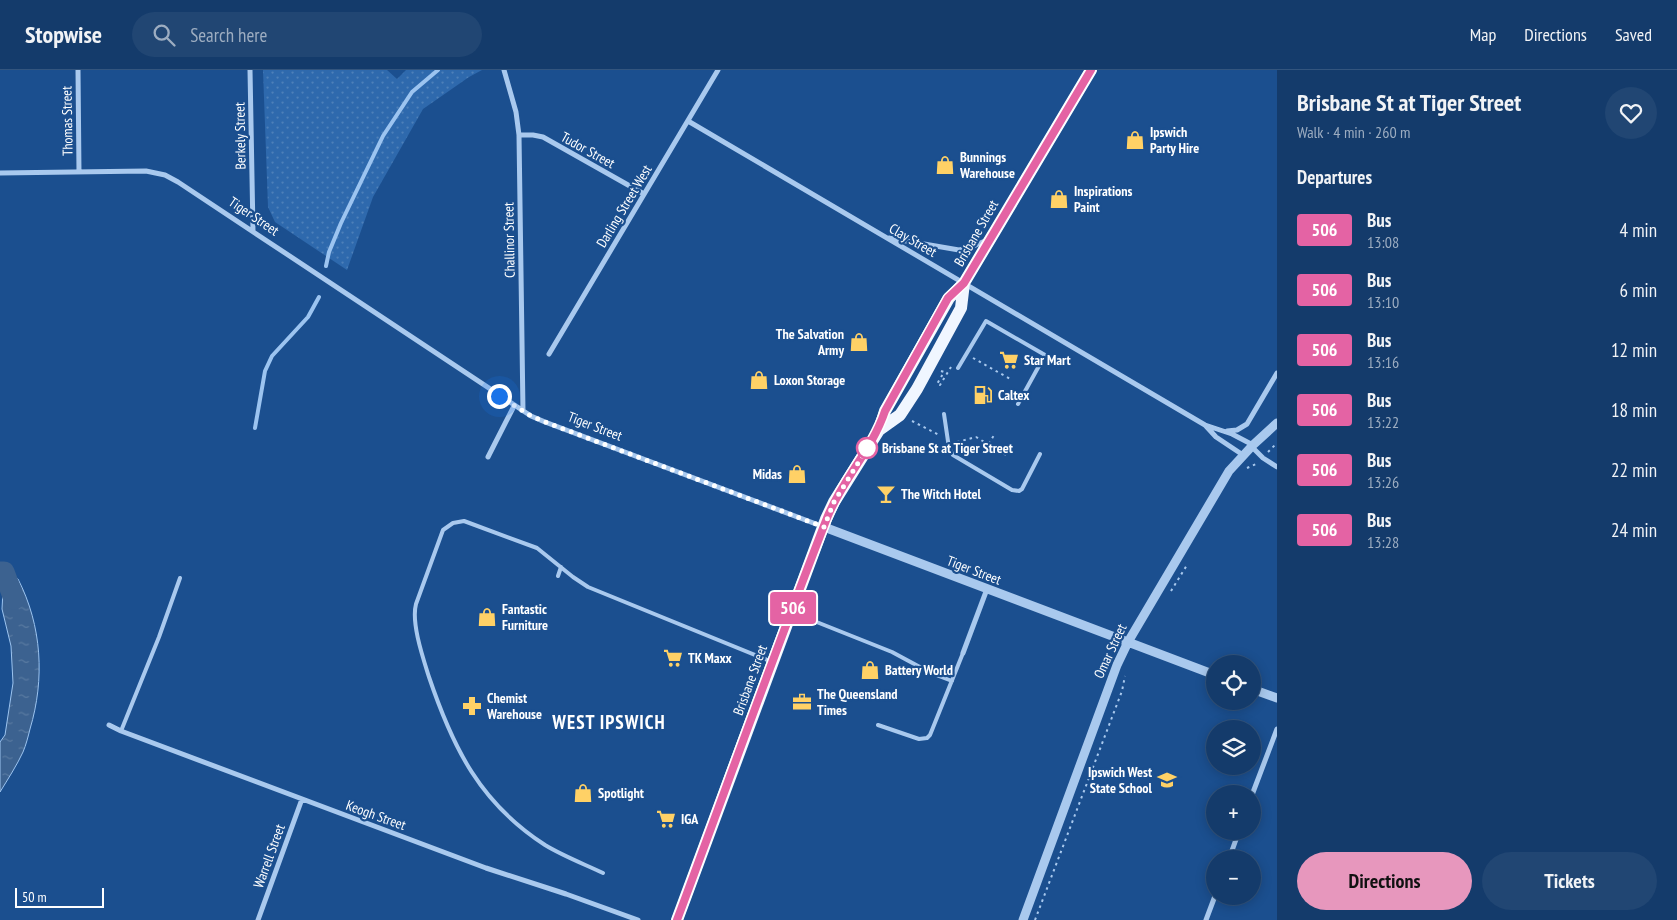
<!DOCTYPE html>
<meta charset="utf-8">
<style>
:root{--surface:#143b6b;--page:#214673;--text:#f1f3f6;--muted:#9dadc1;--line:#33557e;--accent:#e797bd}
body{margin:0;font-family:"PT Sans Narrow",sans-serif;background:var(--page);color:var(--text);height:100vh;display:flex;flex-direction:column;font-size:19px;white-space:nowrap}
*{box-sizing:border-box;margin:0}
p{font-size:16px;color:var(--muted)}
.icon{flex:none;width:28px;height:28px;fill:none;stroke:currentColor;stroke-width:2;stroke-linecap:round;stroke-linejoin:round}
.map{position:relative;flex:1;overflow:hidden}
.side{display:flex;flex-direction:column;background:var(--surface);width:400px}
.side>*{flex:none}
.badge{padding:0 10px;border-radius:4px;font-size:18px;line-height:32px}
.controls{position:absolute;left:1206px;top:585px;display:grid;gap:10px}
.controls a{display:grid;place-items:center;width:55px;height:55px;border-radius:50%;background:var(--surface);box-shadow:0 2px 12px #0003,0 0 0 1px var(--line);font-size:25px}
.scale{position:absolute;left:15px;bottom:12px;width:89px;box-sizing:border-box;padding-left:5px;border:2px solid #fff;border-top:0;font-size:14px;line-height:18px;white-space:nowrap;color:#fff;-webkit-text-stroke:4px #1b4f8f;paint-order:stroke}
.you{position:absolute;width:25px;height:25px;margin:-12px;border:4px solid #fff;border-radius:50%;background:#1a73e8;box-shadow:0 0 0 8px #1a73e833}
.map>.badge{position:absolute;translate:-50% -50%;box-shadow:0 0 0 2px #fff}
h2{padding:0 20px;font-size:19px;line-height:45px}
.round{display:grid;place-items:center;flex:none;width:52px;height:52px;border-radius:26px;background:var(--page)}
.summary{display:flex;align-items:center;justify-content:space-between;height:85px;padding:0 20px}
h1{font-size:24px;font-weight:700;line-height:38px}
.cta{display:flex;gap:10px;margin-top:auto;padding:10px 20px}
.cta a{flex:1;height:58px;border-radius:30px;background:var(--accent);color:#111;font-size:20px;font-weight:700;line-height:58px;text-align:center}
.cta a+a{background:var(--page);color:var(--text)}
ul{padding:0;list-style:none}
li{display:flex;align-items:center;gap:15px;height:60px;padding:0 20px}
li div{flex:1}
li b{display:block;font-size:19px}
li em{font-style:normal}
li .badge{min-width:55px;font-weight:700;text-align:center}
header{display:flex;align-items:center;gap:30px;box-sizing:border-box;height:70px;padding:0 25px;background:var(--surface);border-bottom:1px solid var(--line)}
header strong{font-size:24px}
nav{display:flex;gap:28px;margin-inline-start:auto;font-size:18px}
.search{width:350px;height:45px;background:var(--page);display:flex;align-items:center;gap:12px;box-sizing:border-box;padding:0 18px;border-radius:28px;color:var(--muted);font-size:19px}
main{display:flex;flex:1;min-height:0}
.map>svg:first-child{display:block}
.park{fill:url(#park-dots)}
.water{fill:url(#water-ripples);stroke:#9cc4f0}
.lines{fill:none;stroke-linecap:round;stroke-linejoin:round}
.stream{stroke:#9cc4f0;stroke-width:4}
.river{stroke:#3c6290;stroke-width:21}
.path{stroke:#a9c9ee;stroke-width:2;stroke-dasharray:2.5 4;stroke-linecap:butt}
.service{stroke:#a9c9ee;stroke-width:4}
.minor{stroke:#a9c9ee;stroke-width:5}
.tertiary{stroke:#a9c9ee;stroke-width:9}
.primary{stroke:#f0f6ff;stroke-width:12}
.line-casing{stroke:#fff;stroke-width:11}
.line{stroke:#e463a4;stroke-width:8}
.walk{stroke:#fff;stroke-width:5;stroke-dasharray:0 9}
.stop-dot{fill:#fff;stroke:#e463a4;stroke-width:2.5}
.labels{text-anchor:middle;stroke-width:4.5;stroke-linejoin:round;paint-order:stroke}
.street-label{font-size:14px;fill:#fff;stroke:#1b4f8f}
.poi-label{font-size:14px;font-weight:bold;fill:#fff;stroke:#1b4f8f;text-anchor:start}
.stop-label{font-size:14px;font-weight:bold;fill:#fff;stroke:#1b4f8f;text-anchor:start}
.district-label{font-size:19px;font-weight:bold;letter-spacing:1px;fill:#fff;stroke:#1b4f8f}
</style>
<header>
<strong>Stopwise</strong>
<div class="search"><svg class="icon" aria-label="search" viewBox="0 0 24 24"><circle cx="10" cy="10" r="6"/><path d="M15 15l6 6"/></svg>Search here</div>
<nav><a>Map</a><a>Directions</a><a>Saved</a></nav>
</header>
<main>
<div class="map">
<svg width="1277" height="850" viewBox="0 0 1277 850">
<defs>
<pattern id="park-dots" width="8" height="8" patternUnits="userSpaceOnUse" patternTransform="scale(1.25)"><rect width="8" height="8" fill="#2e69ad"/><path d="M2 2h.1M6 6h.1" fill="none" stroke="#4d80b9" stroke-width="1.8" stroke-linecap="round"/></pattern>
<pattern id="water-ripples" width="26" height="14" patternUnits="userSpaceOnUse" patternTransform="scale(1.25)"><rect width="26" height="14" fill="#3c6290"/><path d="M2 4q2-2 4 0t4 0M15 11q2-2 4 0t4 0" fill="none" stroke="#597aa1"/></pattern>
</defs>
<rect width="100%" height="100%" fill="#1b4f8f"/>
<path class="park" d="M263 0H387L397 9 406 0H482L469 7 423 39 373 127 347 200 275 152 268 137Z"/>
<path class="water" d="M4 502 18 509C42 556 45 609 30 659 28 667 26 675 23 682 17 695 8 709 0 722V672L5 665 13 613 11 576 2 539Z"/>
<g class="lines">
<path class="stream" d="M326 196 329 182 341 153 383 66 412 22 438 0
M255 358 265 301 272 286 308 247 319 227"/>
<path class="river" d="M0 502H4L14 529"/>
<path class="path" d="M954 192 955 187
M973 288 1012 310
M941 301 944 302 937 314 940 315 951 297
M912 351 939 365
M957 372 976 367 1008 386
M989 374 994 365
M1268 382 1277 373
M1247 398 1256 394
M1171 521 1187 495
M1035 850 1122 621 1125 606"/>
<path class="service" d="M958 298 986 251 1045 285 1018 334
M944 344 949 378 953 385 1012 420 1019 421 1022 419 1040 384
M558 506 561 497
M794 543 892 582 931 603 952 611
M878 655 919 669 927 668 930 665 963 583
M121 661 159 567 180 508
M603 803C584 794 563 786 545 775 480 733 453 678 429 607 423 588 411 553 416 534L443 460 453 453 464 451 537 478 573 507 588 517 770 591"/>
<path class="minor" d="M78 0 79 102
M250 0 253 161
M504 0 516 42 519 65 523 341
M688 51 1205 355 1232 364 1253 375
M519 65H533L543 67 644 124
M0 103 146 101 165 105 178 112 531 346 545 352 824 457
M889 168 959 180 969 178 985 171
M549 284 718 0
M1205 355 1216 367 1243 385
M1227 361 1237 360 1247 354 1277 303
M1251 376 1263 388 1277 397
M488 387 514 336
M963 583 987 519
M109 655 121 661 486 798 566 824 638 850
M1252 725 1277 659
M1229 789 1239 761
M258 850 302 729
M1206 850 1215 826"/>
<path class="tertiary" d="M824 457 1215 605
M1252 619 1277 628
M1023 850 1117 595 1128 572 1229 401 1253 375 1277 353"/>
<path class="primary" d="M879 360 900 345 917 319 961 238 964 213
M677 850 826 449 834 432 879 360 885 341 949 228 964 213 1091 0"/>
</g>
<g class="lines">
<g class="line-casing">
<path id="line" d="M677 850C727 716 775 581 827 448 842 410 872 380 885 341L948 228 964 213 1091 0"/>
</g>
<use href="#line" class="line"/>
<path class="walk" d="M499 326 531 346 545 352 824 457 834 432 871 372 867 378"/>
</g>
<defs>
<g id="shop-bare" transform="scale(1.5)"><path d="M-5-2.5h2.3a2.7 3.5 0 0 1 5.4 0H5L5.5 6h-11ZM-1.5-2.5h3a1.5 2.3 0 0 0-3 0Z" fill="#ffd166" stroke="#1b4f8f" stroke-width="2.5" paint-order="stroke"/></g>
<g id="supermarket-bare" transform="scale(1.5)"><path d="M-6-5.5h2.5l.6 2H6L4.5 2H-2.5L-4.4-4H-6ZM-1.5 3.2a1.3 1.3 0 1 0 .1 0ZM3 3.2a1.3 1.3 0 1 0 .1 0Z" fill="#ffd166" stroke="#1b4f8f" stroke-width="2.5" paint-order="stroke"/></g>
<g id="fuel-bare" transform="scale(1.5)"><path d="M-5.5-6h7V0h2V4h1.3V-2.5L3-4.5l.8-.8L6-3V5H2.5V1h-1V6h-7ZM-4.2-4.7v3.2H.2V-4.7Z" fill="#ffd166" stroke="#1b4f8f" stroke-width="2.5" paint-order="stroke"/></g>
<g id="bar-bare" transform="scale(1.5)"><path d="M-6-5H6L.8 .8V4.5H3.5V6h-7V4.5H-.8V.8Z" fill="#ffd166" stroke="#1b4f8f" stroke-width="2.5" paint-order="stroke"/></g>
<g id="office-bare" transform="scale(1.5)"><path d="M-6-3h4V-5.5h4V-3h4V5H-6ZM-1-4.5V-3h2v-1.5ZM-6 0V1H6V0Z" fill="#ffd166" stroke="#1b4f8f" stroke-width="2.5" paint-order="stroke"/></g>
<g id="pharmacy-bare" transform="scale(1.5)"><path d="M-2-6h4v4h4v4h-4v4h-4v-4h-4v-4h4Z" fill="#ffd166" stroke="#1b4f8f" stroke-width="2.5" paint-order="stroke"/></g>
<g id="school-bare" transform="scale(1.5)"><path d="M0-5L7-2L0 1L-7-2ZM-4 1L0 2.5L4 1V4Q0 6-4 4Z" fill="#ffd166" stroke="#1b4f8f" stroke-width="2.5" paint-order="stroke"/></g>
</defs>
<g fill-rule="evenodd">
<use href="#shop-bare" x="1135" y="70"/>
<use href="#shop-bare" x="945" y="95"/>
<use href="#shop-bare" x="1059" y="129"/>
<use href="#shop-bare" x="859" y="272"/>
<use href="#supermarket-bare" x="1009" y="290"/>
<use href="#shop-bare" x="759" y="310"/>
<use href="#fuel-bare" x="983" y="325"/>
<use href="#shop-bare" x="797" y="404"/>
<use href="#bar-bare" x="886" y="424"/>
<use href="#shop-bare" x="487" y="547"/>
<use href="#supermarket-bare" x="673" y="588"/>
<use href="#shop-bare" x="870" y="600"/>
<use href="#office-bare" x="802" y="632"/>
<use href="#pharmacy-bare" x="472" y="636"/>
<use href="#school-bare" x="1167" y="710"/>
<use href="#shop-bare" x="583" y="723"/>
<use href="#supermarket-bare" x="666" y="749"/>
</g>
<circle class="stop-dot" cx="867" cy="378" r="10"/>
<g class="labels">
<g class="street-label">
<text transform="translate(67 51) rotate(-91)" y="5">Thomas Street</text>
<text transform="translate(240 66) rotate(-91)" y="5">Berkely Street</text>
<text transform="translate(588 80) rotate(29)" y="5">Tudor Street</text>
<text transform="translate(624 136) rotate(-59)" y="5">Darling Street West</text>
<text transform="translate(254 146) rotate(34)" y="5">Tiger Street</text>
<text transform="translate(976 163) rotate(-60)" y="5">Brisbane Street</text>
<text transform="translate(509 170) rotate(-91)" y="5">Challinor Street</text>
<text transform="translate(913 170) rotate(30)" y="5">Clay Street</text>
<text transform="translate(595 356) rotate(21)" y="5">Tiger Street</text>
<text transform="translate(974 500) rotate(21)" y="5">Tiger Street</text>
<text transform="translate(1110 581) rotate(-65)" y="5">Omar Street</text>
<text transform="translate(750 610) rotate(-70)" y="5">Brisbane Street</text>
<text transform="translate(376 745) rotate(20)" y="5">Keogh Street</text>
<text transform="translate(269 786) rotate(-70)" y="5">Warrell Street</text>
</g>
<g class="poi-label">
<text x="1150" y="67">Ipswich<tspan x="1150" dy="16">Party Hire</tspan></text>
<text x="960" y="92">Bunnings<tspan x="960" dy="16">Warehouse</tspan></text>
<text x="1074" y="126">Inspirations<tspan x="1074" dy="16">Paint</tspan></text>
<text x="844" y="269" text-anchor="end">The Salvation<tspan x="844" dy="16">Army</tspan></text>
<text x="1024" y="295">Star Mart</text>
<text x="774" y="315">Loxon Storage</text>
<text x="998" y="330">Caltex</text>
<text x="782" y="409" text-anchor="end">Midas</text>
<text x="901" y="429">The Witch Hotel</text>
<text x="502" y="544">Fantastic<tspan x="502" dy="16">Furniture</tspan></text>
<text x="688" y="593">TK Maxx</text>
<text x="885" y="605">Battery World</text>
<text x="817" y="629">The Queensland<tspan x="817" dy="16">Times</tspan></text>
<text x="487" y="633">Chemist<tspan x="487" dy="16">Warehouse</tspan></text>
<text x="1152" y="707" text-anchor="end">Ipswich West<tspan x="1152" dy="16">State School</tspan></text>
<text x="598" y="728">Spotlight</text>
<text x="681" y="754">IGA</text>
</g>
<g class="stop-label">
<text x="882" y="383">Brisbane St at Tiger Street</text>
</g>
<g class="district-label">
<text x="609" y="659">WEST IPSWICH</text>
</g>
</g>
</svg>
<div class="controls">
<a><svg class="icon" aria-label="locate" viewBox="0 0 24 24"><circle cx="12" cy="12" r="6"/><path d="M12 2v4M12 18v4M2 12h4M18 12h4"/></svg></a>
<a><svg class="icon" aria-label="layers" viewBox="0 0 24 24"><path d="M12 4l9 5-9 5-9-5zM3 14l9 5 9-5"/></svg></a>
<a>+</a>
<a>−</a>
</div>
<div class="scale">50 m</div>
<div class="you" style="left:499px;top:326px"></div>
<b class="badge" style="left:793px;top:538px;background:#e463a4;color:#fff">506</b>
</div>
<section class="side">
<div class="summary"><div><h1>Brisbane St at Tiger Street</h1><p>Walk · 4 min · 260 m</p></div><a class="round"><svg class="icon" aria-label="heart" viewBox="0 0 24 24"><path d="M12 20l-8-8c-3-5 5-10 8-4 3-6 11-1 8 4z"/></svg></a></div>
<h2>Departures</h2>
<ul>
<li><span class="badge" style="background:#e463a4;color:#fff">506</span><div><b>Bus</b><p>13:08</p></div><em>4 min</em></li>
<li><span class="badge" style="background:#e463a4;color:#fff">506</span><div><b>Bus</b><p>13:10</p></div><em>6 min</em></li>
<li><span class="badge" style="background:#e463a4;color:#fff">506</span><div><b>Bus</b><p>13:16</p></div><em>12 min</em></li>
<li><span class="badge" style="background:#e463a4;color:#fff">506</span><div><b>Bus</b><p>13:22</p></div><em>18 min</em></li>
<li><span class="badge" style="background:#e463a4;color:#fff">506</span><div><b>Bus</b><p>13:26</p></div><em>22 min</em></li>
<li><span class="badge" style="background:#e463a4;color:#fff">506</span><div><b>Bus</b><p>13:28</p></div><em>24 min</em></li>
</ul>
<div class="cta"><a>Directions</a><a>Tickets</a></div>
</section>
</main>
